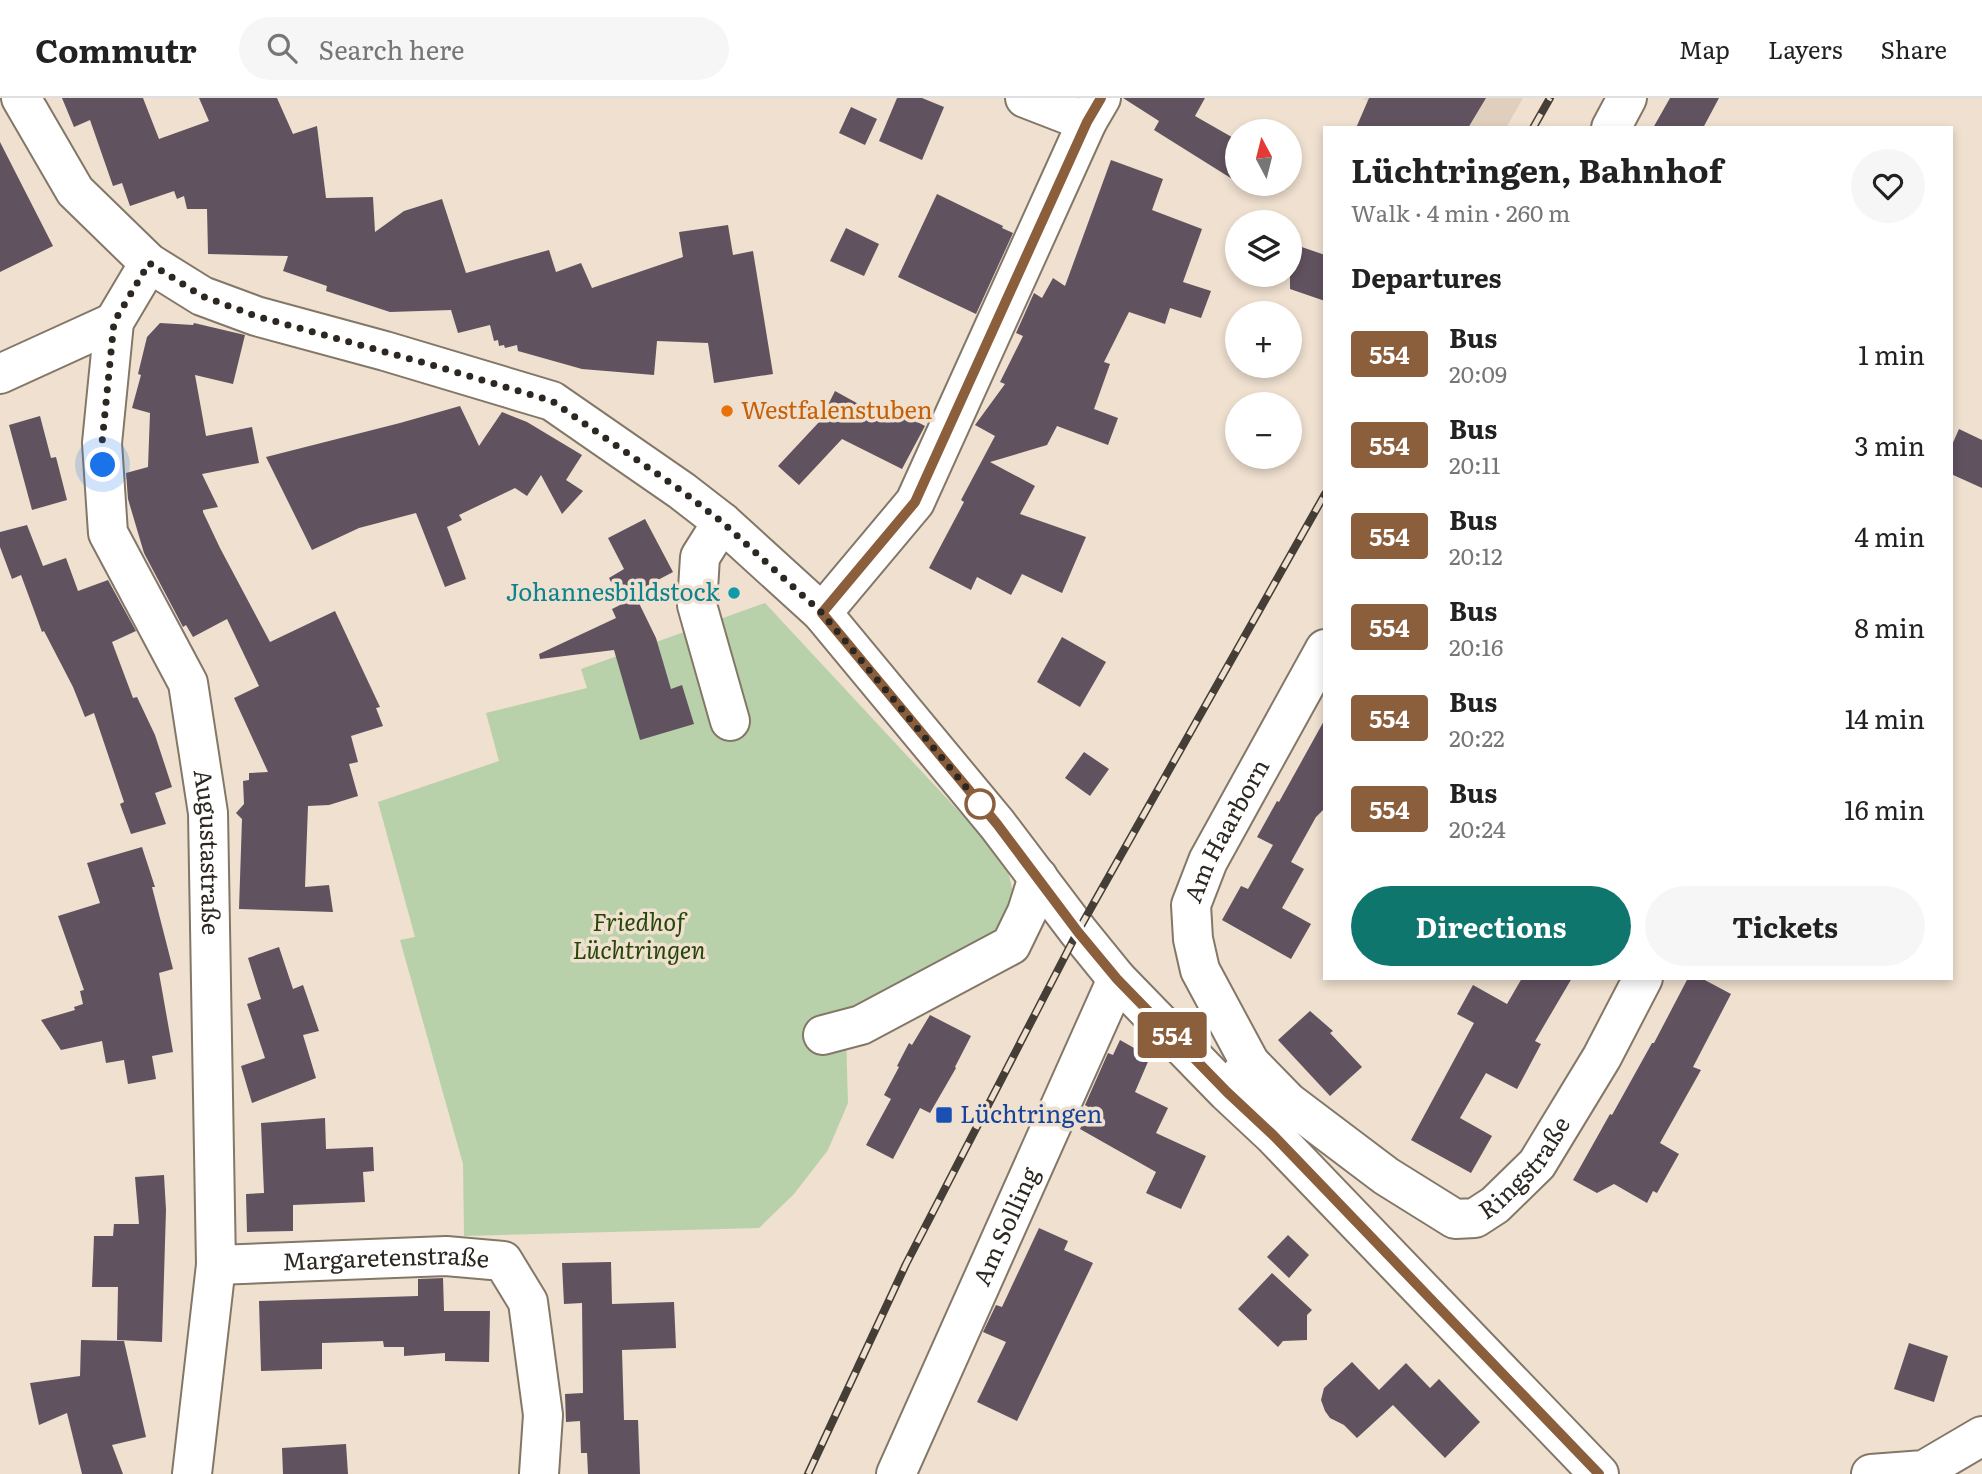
<!DOCTYPE html>
<meta charset="utf-8">
<style>
:root{--surface:#fff;--page:#f6f6f6;--text:#222;--muted:#767676;--line:#e0e0e0;--accent:#0f766e}
body{margin:0;font-family:Literata,serif;background:var(--page);color:var(--text);height:100vh;display:flex;flex-direction:column;font-size:26px;white-space:nowrap}
*{box-sizing:border-box;margin:0}
p{font-size:23px;color:var(--muted)}
.icon{flex:none;width:38px;height:38px;fill:none;stroke:currentColor;stroke-width:2;stroke-linecap:round;stroke-linejoin:round}
.map{position:relative;flex:1;overflow:hidden}
.details{position:absolute;left:1323px;top:28px;width:630px;height:854px;display:flex;flex-direction:column;background:var(--surface);border-radius:0px;box-shadow:0 4px 10px #0003}
.details>*{flex:none}
.badge{padding:0 14px;border-radius:5px;font-size:24px;line-height:46px}
.needle{width:46px;rotate:353deg}
.buttons{position:absolute;left:1225px;top:21px;display:grid;gap:14px}
.buttons a{display:grid;place-items:center;width:77px;height:77px;border-radius:50%;background:var(--surface);box-shadow:0 4px 10px #0003;font-size:35px}
.you{position:absolute;width:35px;height:35px;margin:-18px;border:5px solid #fff;border-radius:50%;background:#1a73e8;box-shadow:0 0 0 10px #1a73e833}
.map>.badge{position:absolute;translate:-50% -50%;box-shadow:0 0 0 4px #fff}
h2{padding:0 28px;font-size:26px;line-height:63px}
.round{display:grid;place-items:center;flex:none;width:74px;height:74px;border-radius:37px;background:var(--page)}
.summary{display:flex;align-items:center;justify-content:space-between;height:119px;padding:0 28px}
h1{font-size:33px;font-weight:700;line-height:52px}
.primary-button{display:flex;gap:14px;margin-top:auto;padding:14px 28px}
.primary-button a{flex:1;height:80px;border-radius:42px;background:var(--accent);color:#fff;font-size:28px;font-weight:700;line-height:80px;text-align:center}
.primary-button a+a{background:var(--page);color:var(--text)}
ul{padding:0;list-style:none}
li{display:flex;align-items:center;gap:21px;height:91px;padding:0 28px}
li div{flex:1}
li b{display:block;font-size:26px}
li em{font-style:normal}
li .badge{min-width:77px;font-weight:700;text-align:center}
header{display:flex;align-items:center;gap:42px;box-sizing:border-box;height:98px;padding:0 35px;background:var(--surface);border-bottom:2px solid var(--line)}
header strong{font-size:33px}
nav{display:flex;gap:38px;margin-inline-start:auto;font-size:24px}
.search{width:490px;height:63px;background:var(--page);display:flex;align-items:center;gap:18px;box-sizing:border-box;padding:0 24px;border-radius:38px;color:var(--muted);font-size:26px}
.map>svg:first-child{display:block}
.commercial{fill:#e0cfbd}
.green{fill:#b9d1aa}
.building{fill:#615260}
.lines{fill:none;stroke-linecap:round;stroke-linejoin:round}
.minor-casing{stroke:#837767;stroke-width:42}
.minor{stroke:#fff;stroke-width:38}
.rail-casing{stroke:#453e37;stroke-width:8}
.rail{stroke:#efe0cf;stroke-width:5;stroke-dasharray:16;stroke-linecap:butt}
.line-casing{stroke:#fff;stroke-width:16}
.line{stroke:#8b5e3c;stroke-width:10}
.walk{stroke:#2d2721;stroke-width:7;stroke-dasharray:0 12.6}
.food-dot{fill:#e8710a;stroke:#efe0cf;stroke-width:2.5}
.culture-dot{fill:#0f9aa8;stroke:#efe0cf;stroke-width:2.5}
.stop-dot{fill:#fff;stroke:#8b5e3c;stroke-width:3.5}
.transit-dot{fill:#1a4fb4;stroke:#efe0cf;stroke-width:2.5}
.labels{text-anchor:middle;stroke-width:7;stroke-linejoin:round;paint-order:stroke}
.food-label{font-size:24px;fill:#c56008;stroke:#efe0cf;text-anchor:start}
.culture-label{font-size:24px;fill:#0d838f;stroke:#efe0cf;text-anchor:end}
.street-label{font-size:24px;fill:#2d2721;stroke:#efe0cf}
.park-label{font-size:24px;font-style:italic;fill:#274709;stroke:#efe0cf}
.transit-label{font-size:24px;fill:#164399;stroke:#efe0cf;text-anchor:start}
</style>
<header>
<strong>Commutr</strong>
<div class="search"><svg class="icon" aria-label="search" viewBox="0 0 24 24"><circle cx="10" cy="10" r="6"/><path d="M15 15l6 6"/></svg>Search here</div>
<nav><a>Map</a><a>Layers</a><a>Share</a></nav>
</header>
<div class="map">
<svg width="1982" height="1376" viewBox="0 0 1982 1376">
<rect width="100%" height="100%" fill="#efe0cf"/>
<path class="commercial" d="M1362 0H1523L1506 30H1418Z"/>
<path class="green" d="M765 505 1006 764 1015 803 997 836 846 938 848 1005 828 1052 794 1096 759 1130 464 1138 463 1066 400 842 415 839 378 704 499 663 486 615 587 590 581 571Z"/>
<path class="building" d="M62 0H143L159 41 209 23 199 0H277L293 36 317 28 326 100 373 99 375 134 404 113 442 101 466 175 549 152 556 174 581 165 592 190 683 159 679 134 728 127 733 157 753 153 773 276 714 285 708 245 657 243 654 277 582 271 518 253 517 247 505 250 504 247 499 248 498 242 494 243 490 227 458 235 451 212 390 214 326 193 327 188 283 173 288 158 208 156 207 111H187L184 98 177 101 174 93 130 108 122 85 113 88 90 22 74 29Z
M897 0H922L944 9 922 62 879 43Z
M1123 0H1205L1195 18 1237 42V84L1154 32 1159 23Z
M1369 0H1486L1468 30H1356Z
M1670 0H1719L1703 30H1653Z
M851 9 877 21 865 47 839 35Z
M0 44 53 148 0 174Z
M1111 62 1163 81 1152 112 1202 131 1183 184 1211 193 1201 220 1170 210 1165 226 1129 214 1104 264 1110 266 1094 311 1118 320 1108 347 1057 328 1047 347 990 364 1035 388 1020 416 1086 439 1062 495 1022 476 1011 497 977 479 971 492 929 470 964 404 961 402 995 338 975 327 1005 286 1000 284 1023 238 1016 235 1034 195 1042 200 1053 180 1065 188Z
M937 96 1003 128 1002 130 1013 135 976 216 898 179Z
M846 130 879 146 864 178 830 163Z
M1290 145 1325 157V203L1290 191Z
M160 225 193 227 194 225 245 237 233 286 195 277 206 338 252 329 259 365 202 376 218 409 203 412V414L220 450 270 544 335 513 380 609 376 610 383 628 351 638 358 664 349 666 358 698 329 707 308 708 305 789 329 787 333 814 239 811 242 721 236 715 244 706 243 683 249 682V675L268 674 234 600 259 588 227 521 193 539 186 527 183 529 144 455 128 401 126 375 148 369 150 315 132 310 141 277 138 276 147 239Z
M835 293 884 320 889 309 925 328 902 371 842 341 799 387 778 368 820 323Z
M460 308 479 348 502 314 527 324 582 357 566 382 583 393 562 416 541 377 527 398 515 390 459 417 462 422 447 429 466 481 445 489 416 415 359 430 312 452 266 359 400 325Z
M40 318 51 360 56 359 67 402 32 412 9 327Z
M1959 331 1982 342V390L1951 376V349Z
M645 421 673 474 620 502 609 480 624 471 608 440Z
M27 427 43 468 66 460 78 493 108 482 136 533 112 544 133 600 137 599 155 637 172 689 155 695 166 726 131 736 120 706 124 704 94 615 85 619 73 589 44 533 42 534 21 477 12 481 0 449V434Z
M636 499 656 540 671 591 682 587 694 626 640 642 614 552 540 561 539 556 616 520 612 511Z
M1062 539 1106 564 1080 609 1037 584Z
M1325 621V710L1316 719 1291 764 1304 771 1282 810 1311 826 1291 861 1222 822 1241 788 1248 791 1273 747 1257 739 1277 703 1279 704Z
M1084 654 1109 671 1090 698 1065 680Z
M142 749 155 789H152L173 871 159 875 173 954 152 958 156 981 128 986 124 962 106 965 102 943 61 952 41 922 75 912 74 909 83 906 80 893 84 892 58 818 100 805 87 765Z
M279 849 293 891 303 887 319 933 303 937 316 980 252 1005 241 968 265 960 247 906 261 901 248 860Z
M1522 880H1572L1535 943 1541 946 1517 991 1486 975 1460 1020 1492 1038 1471 1075 1411 1042 1474 925 1457 916 1473 887 1507 906Z
M1688 880H1701L1731 896 1693 969 1701 972 1660 1045 1679 1056 1657 1095 1653 1093 1647 1105 1614 1086 1597 1095 1573 1082 1610 1016 1612 1017 1652 945H1654Z
M1310 913 1333 933 1330 935 1362 969 1330 998 1278 942Z
M930 917 971 938 955 969 956 970 930 1015 920 1010 893 1061 866 1047 891 1001 884 997 899 969 897 968 909 945 912 947Z
M1120 942 1150 959 1135 994 1168 1010 1156 1035 1206 1058 1181 1111 1146 1095 1156 1074 1080 1031 1090 1010 1085 1007 1108 955 1113 957Z
M325 1020 326 1051 373 1049 374 1073 363 1074 365 1104 293 1107V1133L247 1134 246 1096 264 1095 261 1025Z
M164 1077 166 1112 162 1244 117 1242 118 1189H92L94 1138H113L114 1126H139L135 1079Z
M1039 1130 1068 1143 1064 1152 1093 1165 1017 1323 977 1304 1006 1244 983 1234 996 1207 1002 1209Z
M1288 1137 1309 1157 1289 1180 1267 1159Z
M611 1164 612 1206 674 1204 676 1250 622 1252 624 1322H638L640 1376H588L587 1355H581L580 1323 566 1324 565 1296 583 1295 582 1205 564 1206 562 1165Z
M1272 1175 1312 1212 1307 1217V1242L1283 1243 1278 1249 1238 1211Z
M443 1180 444 1213H490L489 1264 445 1263V1255L404 1258V1249H384L383 1243 322 1245V1271L261 1273 259 1203 418 1198V1181Z
M81 1242 124 1243 146 1339 112 1347 123 1376H82L67 1315 39 1327 30 1285 80 1278Z
M1909 1245 1948 1258 1934 1304 1894 1291Z
M1352 1264 1379 1292 1406 1265 1430 1290 1439 1281 1480 1324 1445 1360 1393 1307 1357 1340 1344 1327 1330 1320 1325 1313 1321 1302 1324 1290Z
M346 1346 348 1376H283L282 1350Z"/>
<g class="lines">
<g class="minor-casing">
<g id="minor">
<path d="M21 0 75 93 149 165 202 198 256 218 385 253 552 303 682 393 722 424 822 515 997 726 1078 833 1117 881 1227 994 1273 1037 1599 1376"/>
<path d="M1025 0 1087 24"/>
<path d="M1611 30 1627 0"/>
<path id="s1" d="M149 165 114 224 102 345 108 435 188 585 208 715 216 1167 192 1376"/>
<path d="M0 276 114 224"/>
<path d="M722 424 700 459 697 507 730 623"/>
<path d="M822 515 915 404 1087 24 1101 0"/>
<path d="M823 937 861 927 1011 847 1027 814 1038 779"/>
<path id="s2" d="M1250 965 1288 1004 1386 1078 1455 1121 1475 1120 1495 1107 1537 1066 1602 959 1643 880"/>
<path id="s3" d="M1235 984 1250 965 1200 872 1193 841 1191 807 1208 763 1325 551"/>
<path id="s4" d="M216 1167 446 1158 503 1163 528 1204 543 1317 539 1376"/>
<path id="s5" d="M896 1376 1117 881"/>
<path d="M1871 1376 1924 1372 1982 1338"/>
</g>
</g>
<use href="#minor" class="minor"/>
<g class="rail-casing">
<path id="rail" d="M1533 30 1550 0
M808 1376 906 1166 1078 833 1325 396"/>
</g>
<use href="#rail" class="rail"/>
</g>
<g class="lines">
<g class="line-casing">
<path id="line" d="M1101 0 1087 24 915 404 822 515 997 726 1078 834 1117 881 1227 994 1273 1037 1599 1376"/>
</g>
<use href="#line" class="line"/>
<path class="walk" d="M103 367 102 345 114 224 149 165 202 198 256 218 432 267 552 303 682 393 722 424 822 515 980 706"/>
</g>
<circle class="food-dot" cx="727" cy="313" r="7"/>
<circle class="culture-dot" cx="734" cy="495" r="7"/>
<circle class="stop-dot" cx="980" cy="706" r="14"/>
<rect class="transit-dot" x="935" y="1008" width="18" height="18" rx="3.5"/>
<g class="labels">
<g class="food-label">
<text x="741" y="321">Westfalenstuben</text>
</g>
<g class="culture-label">
<text x="720" y="503">Johannesbildstock</text>
</g>
<g class="street-label">
<text dy="8" stroke="none"><textPath href="#s3" startOffset="278">Am Haarborn</textPath></text>
<text dy="8" stroke="none"><textPath href="#s1" startOffset="621">Augustastraße</textPath></text>
<text dy="8" stroke="none"><textPath href="#s2" startOffset="350">Ringstraße</textPath></text>
<text dy="8" stroke="none"><textPath href="#s5" startOffset="271">Am Solling</textPath></text>
<text dy="8" stroke="none"><textPath href="#s4" startOffset="170">Margaretenstraße</textPath></text>
</g>
<g class="park-label">
<text x="639" y="833">Friedhof<tspan x="639" dy="28">Lüchtringen</tspan></text>
</g>
<g class="transit-label">
<text x="960" y="1025">Lüchtringen</text>
</g>
</g>
</svg>
<div class="buttons">
<a><svg class="needle" viewBox="-14 -14 28 28"><path d="M0-13l5 13h-10z" fill="#e53935"/><path d="M0 13l5-13h-10z" fill="#767676"/></svg></a>
<a><svg class="icon" aria-label="layers" viewBox="0 0 24 24"><path d="M12 4l9 5-9 5-9-5zM3 14l9 5 9-5"/></svg></a>
<a>+</a>
<a>−</a>
</div>
<div class="you" style="left:103px;top:367px"></div>
<b class="badge" style="left:1172px;top:937px;background:#8b5e3c;color:#fff">554</b>
<section class="details">
<div class="summary"><div><h1>Lüchtringen, Bahnhof</h1><p>Walk · 4 min · 260 m</p></div><a class="round"><svg class="icon" aria-label="heart" viewBox="0 0 24 24"><path d="M12 20l-8-8c-3-5 5-10 8-4 3-6 11-1 8 4z"/></svg></a></div>
<h2>Departures</h2>
<ul>
<li><span class="badge" style="background:#8b5e3c;color:#fff">554</span><div><b>Bus</b><p>20:09</p></div><em>1 min</em></li>
<li><span class="badge" style="background:#8b5e3c;color:#fff">554</span><div><b>Bus</b><p>20:11</p></div><em>3 min</em></li>
<li><span class="badge" style="background:#8b5e3c;color:#fff">554</span><div><b>Bus</b><p>20:12</p></div><em>4 min</em></li>
<li><span class="badge" style="background:#8b5e3c;color:#fff">554</span><div><b>Bus</b><p>20:16</p></div><em>8 min</em></li>
<li><span class="badge" style="background:#8b5e3c;color:#fff">554</span><div><b>Bus</b><p>20:22</p></div><em>14 min</em></li>
<li><span class="badge" style="background:#8b5e3c;color:#fff">554</span><div><b>Bus</b><p>20:24</p></div><em>16 min</em></li>
</ul>
<div class="primary-button"><a>Directions</a><a>Tickets</a></div>
</section>
</div>
